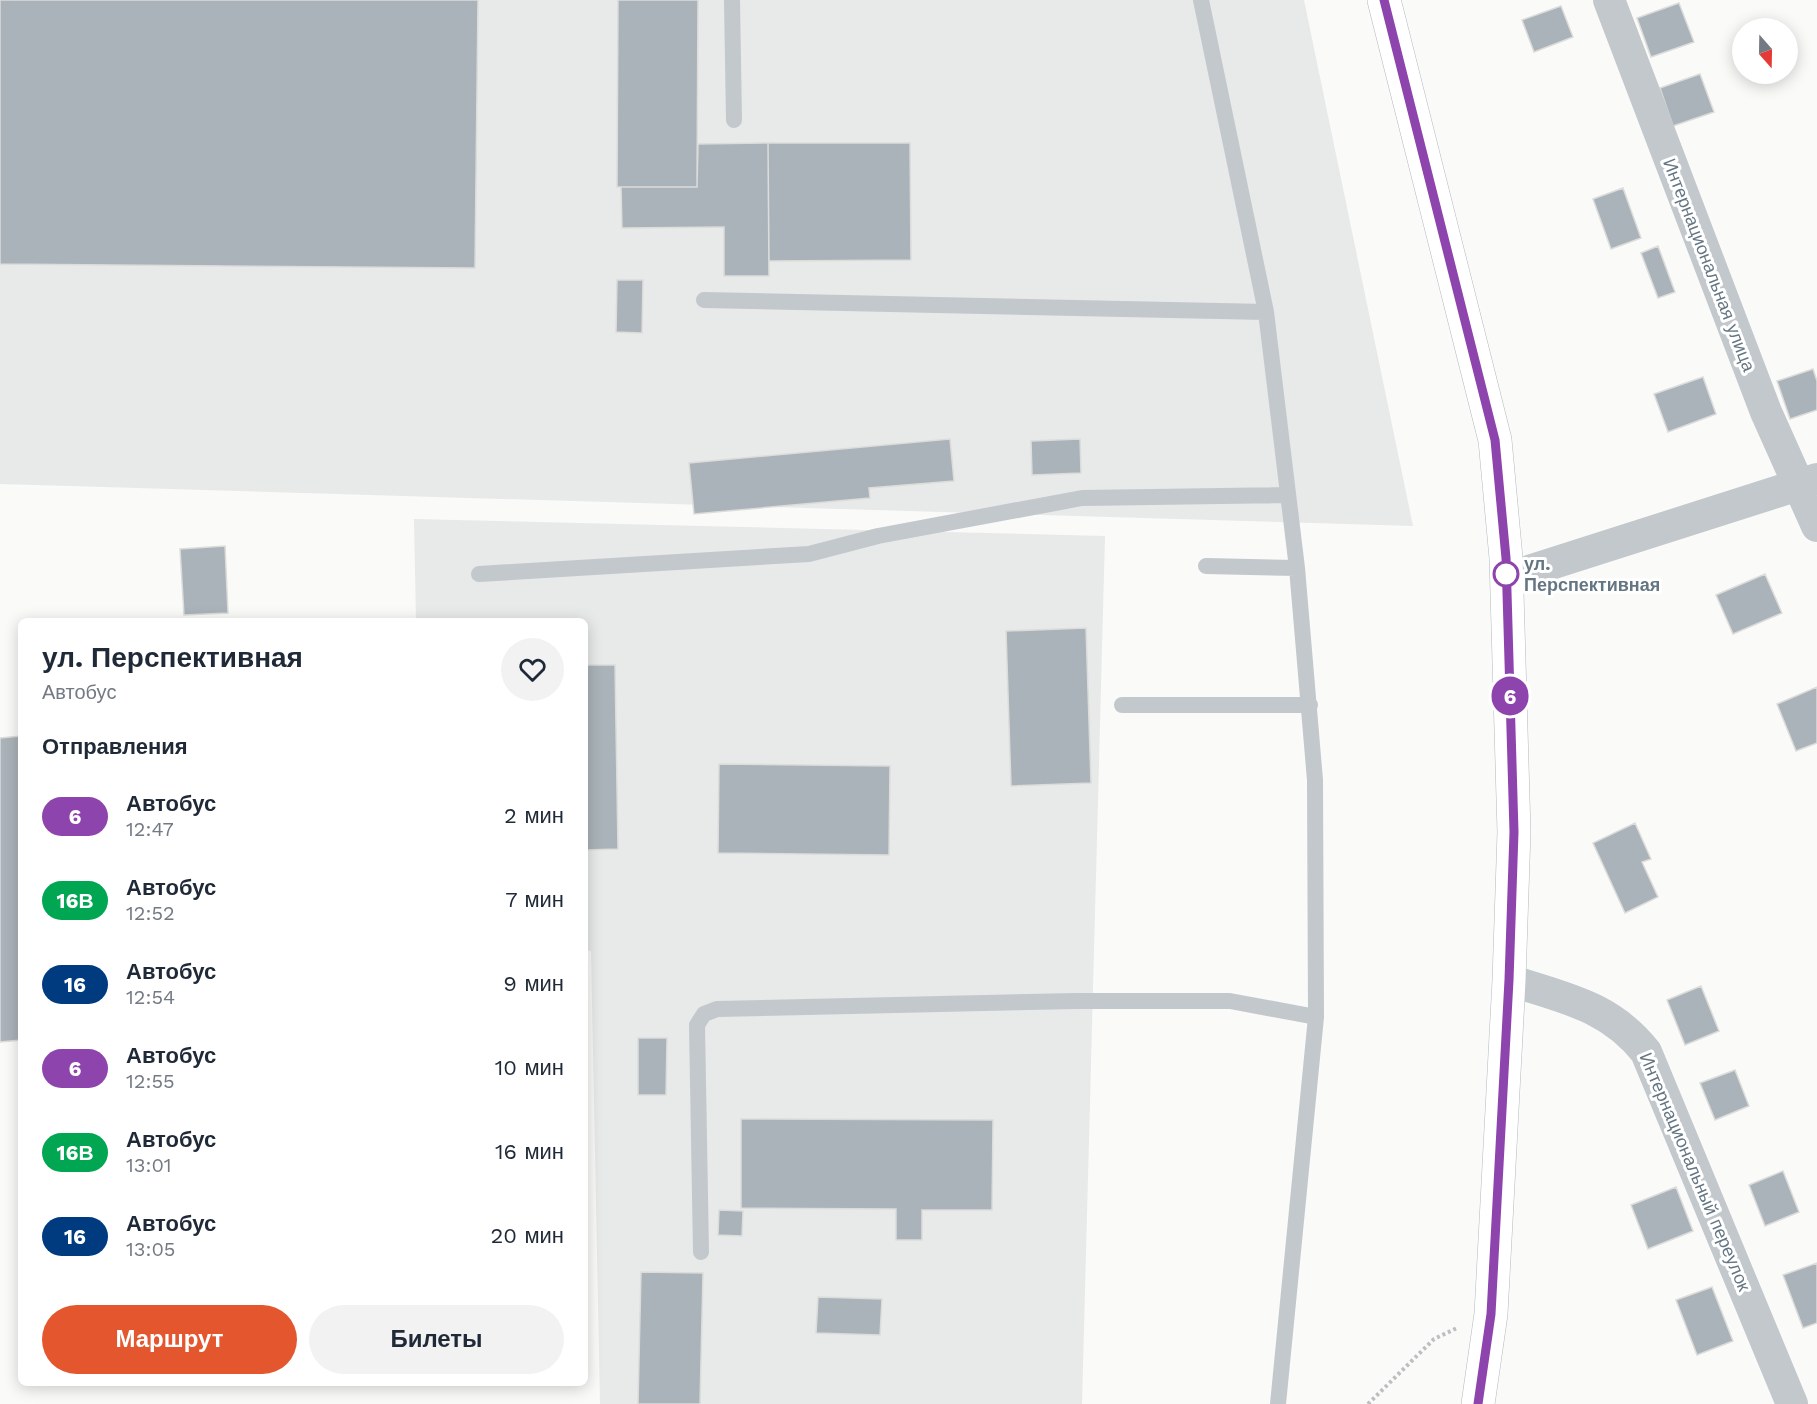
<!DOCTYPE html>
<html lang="ru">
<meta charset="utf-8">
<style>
:root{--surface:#fff;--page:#f2f2f3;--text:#1f2937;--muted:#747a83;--accent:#e4572e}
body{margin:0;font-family:"Work Sans",sans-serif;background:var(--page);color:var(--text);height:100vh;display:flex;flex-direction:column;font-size:22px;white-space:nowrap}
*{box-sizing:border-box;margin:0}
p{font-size:20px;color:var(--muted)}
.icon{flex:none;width:33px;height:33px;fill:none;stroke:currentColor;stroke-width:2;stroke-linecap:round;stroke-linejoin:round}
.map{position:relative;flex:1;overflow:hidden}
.sheet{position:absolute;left:18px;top:618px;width:570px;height:768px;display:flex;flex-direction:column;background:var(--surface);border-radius:9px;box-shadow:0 3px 15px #0003}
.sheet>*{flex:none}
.badge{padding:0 12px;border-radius:20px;font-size:21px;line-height:39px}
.needle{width:39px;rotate:160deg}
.tools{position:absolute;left:1732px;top:18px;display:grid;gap:12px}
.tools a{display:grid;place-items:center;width:66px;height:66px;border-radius:50%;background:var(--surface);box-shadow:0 3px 15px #0003;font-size:30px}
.map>.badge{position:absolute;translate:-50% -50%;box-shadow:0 0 0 3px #fff}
h2{padding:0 24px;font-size:22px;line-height:54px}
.round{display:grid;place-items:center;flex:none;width:63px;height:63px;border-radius:32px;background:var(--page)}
.headline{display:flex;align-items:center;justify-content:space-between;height:102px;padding:0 24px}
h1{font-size:28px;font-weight:700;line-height:45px}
.button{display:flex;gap:12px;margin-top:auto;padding:12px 24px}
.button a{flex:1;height:69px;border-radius:36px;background:var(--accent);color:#fff;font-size:24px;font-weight:700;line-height:69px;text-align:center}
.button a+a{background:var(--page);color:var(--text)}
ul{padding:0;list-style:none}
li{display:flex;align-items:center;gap:18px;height:84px;padding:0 24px}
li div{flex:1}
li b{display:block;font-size:22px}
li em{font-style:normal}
li .badge{min-width:66px;font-weight:700;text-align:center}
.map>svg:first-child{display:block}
.built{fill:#e8e9e9}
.building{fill:#aab3b9;stroke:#dcdcda;stroke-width:1.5}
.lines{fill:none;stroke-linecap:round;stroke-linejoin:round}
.secondary-casing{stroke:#b3babf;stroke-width:34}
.path{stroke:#bbbfc2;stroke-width:4;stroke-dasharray:3 3;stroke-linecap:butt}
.lane{stroke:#c3c8cc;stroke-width:16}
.street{stroke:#c3c8cc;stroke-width:32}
.secondary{stroke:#fff;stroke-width:33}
.line-casing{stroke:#fff;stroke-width:14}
.line{stroke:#8e44ad;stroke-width:9}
.stop-dot{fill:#fff;stroke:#8e44ad;stroke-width:3}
.labels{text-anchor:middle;stroke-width:6;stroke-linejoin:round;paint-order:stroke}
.street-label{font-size:18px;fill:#657683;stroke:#fff}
.stop-label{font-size:18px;font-weight:bold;fill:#657683;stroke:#fff;text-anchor:start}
</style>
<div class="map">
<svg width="1817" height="1404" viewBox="0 0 1817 1404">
<rect width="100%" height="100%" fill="#fafaf8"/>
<path class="built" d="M0 0H1304L1413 526 0 484Z
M414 519 1105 536 1082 1404H600L591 951 585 950V621H416Z"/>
<path class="building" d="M0 0H478L475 268 0 264Z
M618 0H698L697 187H617Z
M1679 3 1694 42 1651 57 1637 18Z
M1561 6 1573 37 1534 52 1522 20Z
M1700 74 1714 112 1673 126 1660 88Z
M768 143H910L911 260 769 261Z
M768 143 769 276H724V227L622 228 621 187H697L698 144Z
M1623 188 1641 238 1611 249 1593 199Z
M1658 246 1675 292 1658 298 1641 253Z
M617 280H643L642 333 616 332Z
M1813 369 1817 381V410L1790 419 1777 381Z
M1703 377 1716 414 1668 432 1654 394Z
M950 439 954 481 869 488 870 498 694 514 689 463Z
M1080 439 1081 473 1032 475 1031 441Z
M225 546 228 613 184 615 180 549Z
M1765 574 1782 613 1733 634 1716 595Z
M1086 628 1091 783 1011 786 1006 631Z
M585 665H615L618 849 585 850Z
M1817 687V743L1796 751 1777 704Z
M21 736V1040L0 1042V738Z
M719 764 890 766 889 855 718 853Z
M1635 823 1651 859 1642 862 1658 897 1625 913 1593 843Z
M1701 986 1719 1031 1685 1045 1667 1000Z
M638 1038H667L666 1095H638Z
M1735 1070 1749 1106 1715 1120 1700 1083Z
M741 1119 993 1120 992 1210H922V1240H896V1209L741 1208Z
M1783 1171 1799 1212 1765 1226 1749 1185Z
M1676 1187 1693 1231 1648 1249 1631 1205Z
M719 1210 743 1211 742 1236 718 1235Z
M1817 1263V1323L1803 1328 1783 1275Z
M641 1272 703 1273 700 1404H638Z
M1712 1287 1733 1341 1697 1355 1676 1300Z
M818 1297 882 1299 880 1335 816 1333Z"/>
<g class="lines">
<g class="secondary-casing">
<path id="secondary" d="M1384 0 1495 440 1506 558 1514 832 1509 980 1491 1314 1478 1404"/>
</g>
<path class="path" d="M1368 1404 1434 1339 1457 1328"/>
<path class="lane" d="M732 0 734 120
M1201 0 1266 312 1297 568 1315 780 1316 1017 1278 1404
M704 300 1266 312
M1206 566 1297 568
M479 574 809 554 878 536 1082 498 1287 495
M1122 705H1310
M701 1252 697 1025 704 1014 717 1009 1076 1001H1230L1316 1017"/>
<path class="street" d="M1609 0 1766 412 1817 526
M1507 578 1817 479
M1509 980C1563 998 1609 1005 1646 1052L1792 1404"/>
<use href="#secondary" class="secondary"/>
</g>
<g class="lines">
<g class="line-casing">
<path id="line" d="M1384 0 1495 440 1506 558 1514 832 1509 980 1491 1314 1478 1404"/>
</g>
<use href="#line" class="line"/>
</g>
<circle class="stop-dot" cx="1506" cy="574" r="12"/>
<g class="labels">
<g class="street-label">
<text transform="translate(1709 265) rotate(69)" y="6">Интернациональная улица</text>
<text transform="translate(1695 1172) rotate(67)" y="6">Интернациональный переулок</text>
</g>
<g class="stop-label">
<text x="1524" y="570">ул.<tspan x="1524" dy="21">Перспективная</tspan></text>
</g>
</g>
</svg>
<div class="tools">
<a><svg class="needle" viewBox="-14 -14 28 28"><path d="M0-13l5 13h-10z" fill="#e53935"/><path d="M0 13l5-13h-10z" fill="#747a83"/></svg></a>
</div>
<b class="badge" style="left:1510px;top:696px;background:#8e44ad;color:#fff">6</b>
<section class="sheet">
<div class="headline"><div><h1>ул. Перспективная</h1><p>Автобус</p></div><a class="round"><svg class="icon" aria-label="heart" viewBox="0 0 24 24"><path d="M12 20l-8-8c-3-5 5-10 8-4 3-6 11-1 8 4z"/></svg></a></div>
<h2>Отправления</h2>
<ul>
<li><span class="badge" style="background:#8e44ad;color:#fff">6</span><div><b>Автобус</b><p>12:47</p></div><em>2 мин</em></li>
<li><span class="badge" style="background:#00a651;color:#fff">16В</span><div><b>Автобус</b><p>12:52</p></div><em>7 мин</em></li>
<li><span class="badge" style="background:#003b80;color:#fff">16</span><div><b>Автобус</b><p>12:54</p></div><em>9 мин</em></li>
<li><span class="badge" style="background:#8e44ad;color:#fff">6</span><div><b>Автобус</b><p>12:55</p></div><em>10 мин</em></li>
<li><span class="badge" style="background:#00a651;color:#fff">16В</span><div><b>Автобус</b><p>13:01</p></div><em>16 мин</em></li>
<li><span class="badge" style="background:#003b80;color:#fff">16</span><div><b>Автобус</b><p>13:05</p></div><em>20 мин</em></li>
</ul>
<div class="button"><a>Маршрут</a><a>Билеты</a></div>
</section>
</div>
